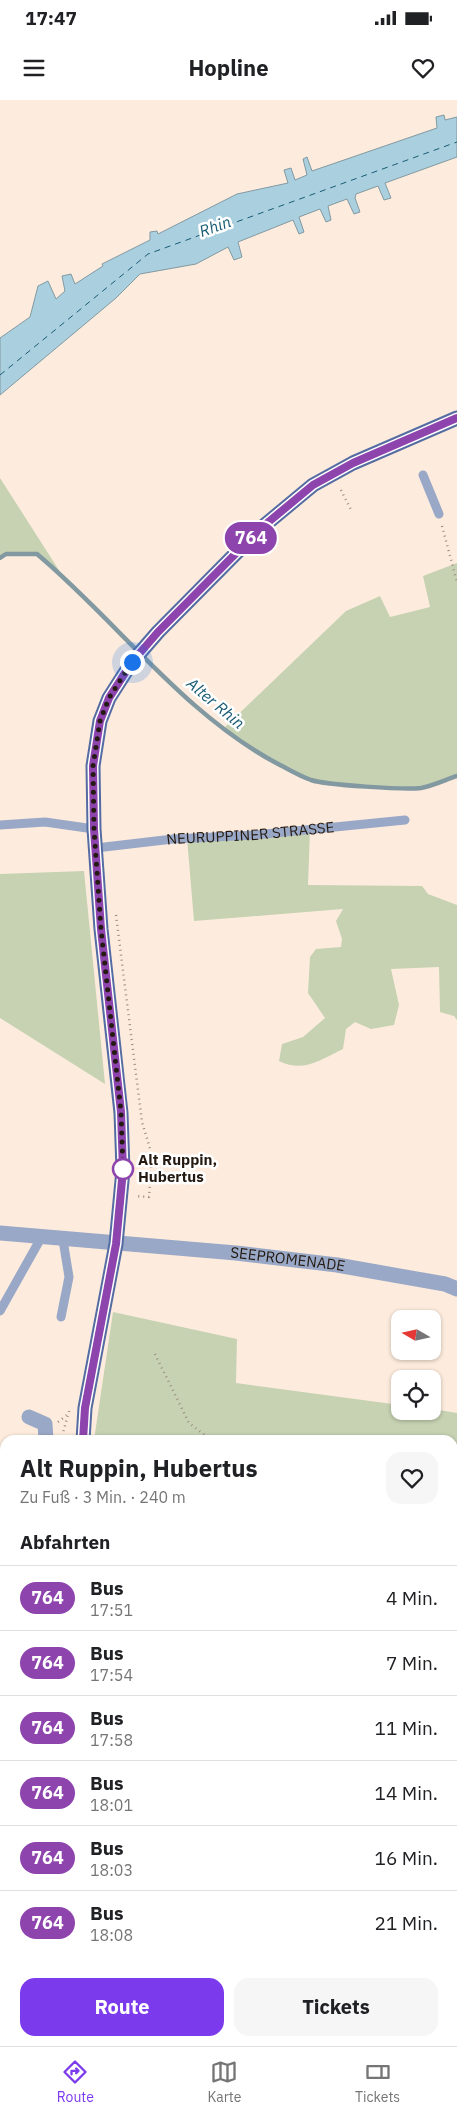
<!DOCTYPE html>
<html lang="de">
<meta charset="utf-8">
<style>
:root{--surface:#fff;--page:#f6f6f6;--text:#202124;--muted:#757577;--line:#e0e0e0;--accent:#7c3aed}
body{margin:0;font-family:"IBM Plex Sans",sans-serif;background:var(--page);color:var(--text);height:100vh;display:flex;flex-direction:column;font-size:19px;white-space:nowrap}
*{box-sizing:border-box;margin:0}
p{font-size:16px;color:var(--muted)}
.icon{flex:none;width:28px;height:28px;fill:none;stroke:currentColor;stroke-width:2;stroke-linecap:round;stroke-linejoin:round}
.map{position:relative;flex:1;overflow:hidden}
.side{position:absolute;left:0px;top:1335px;width:458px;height:611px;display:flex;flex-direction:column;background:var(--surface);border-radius:15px 15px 0 0;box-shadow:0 1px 4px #0004}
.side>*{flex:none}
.badge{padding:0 10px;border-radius:16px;font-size:18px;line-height:32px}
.needle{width:32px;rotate:279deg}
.fabs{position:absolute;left:391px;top:1210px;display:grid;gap:10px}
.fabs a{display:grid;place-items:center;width:50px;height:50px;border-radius:10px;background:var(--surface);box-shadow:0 1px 4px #0004;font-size:25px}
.you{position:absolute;width:25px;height:25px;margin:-12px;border:4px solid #fff;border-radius:50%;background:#1a73e8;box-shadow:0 0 0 8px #1a73e833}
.map>.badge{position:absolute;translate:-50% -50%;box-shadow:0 0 0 2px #fff}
h2{padding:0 20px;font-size:19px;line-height:45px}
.round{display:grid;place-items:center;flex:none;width:52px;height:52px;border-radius:15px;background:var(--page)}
.overview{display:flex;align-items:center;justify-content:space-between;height:85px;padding:0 20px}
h1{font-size:24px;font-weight:800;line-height:38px}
.button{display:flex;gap:10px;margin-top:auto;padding:10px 20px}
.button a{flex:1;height:58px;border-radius:15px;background:var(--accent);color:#fff;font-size:20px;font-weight:800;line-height:58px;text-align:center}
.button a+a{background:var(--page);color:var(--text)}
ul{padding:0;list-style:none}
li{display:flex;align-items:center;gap:15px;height:65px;padding:0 20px;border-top:1px solid var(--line)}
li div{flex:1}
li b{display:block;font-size:19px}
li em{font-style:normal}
li .badge{min-width:55px;font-weight:700;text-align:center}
.status{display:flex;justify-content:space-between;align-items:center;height:35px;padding:0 25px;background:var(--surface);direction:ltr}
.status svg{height:14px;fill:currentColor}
header{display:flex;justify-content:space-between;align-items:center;height:65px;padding:0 20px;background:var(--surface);font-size:22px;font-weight:800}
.tabs{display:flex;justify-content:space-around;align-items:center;height:70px;border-top:1px solid var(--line);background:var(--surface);font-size:14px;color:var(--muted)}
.tabs a{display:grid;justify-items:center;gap:2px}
.tabs .current{color:var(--accent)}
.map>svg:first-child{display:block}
.green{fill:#c6d2b2}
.water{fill:#aacfdf;stroke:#8299a1}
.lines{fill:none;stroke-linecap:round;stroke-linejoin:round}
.stream{stroke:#8299a1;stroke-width:4.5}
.ferry{stroke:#195c74;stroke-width:1;stroke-dasharray:6 5;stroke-linecap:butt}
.path{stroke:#9c8e82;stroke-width:2.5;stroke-dasharray:1 4;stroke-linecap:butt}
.lane{stroke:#9aa8c7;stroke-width:9}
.street{stroke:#9aa8c7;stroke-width:15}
.primary{stroke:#556ca2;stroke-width:15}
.line-casing{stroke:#fff;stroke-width:11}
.line{stroke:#8e44ad;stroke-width:8}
.walk{stroke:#241a11;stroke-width:5;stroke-dasharray:0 9}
.stop-dot{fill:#fff;stroke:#8e44ad;stroke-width:2.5}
.labels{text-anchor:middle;stroke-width:5;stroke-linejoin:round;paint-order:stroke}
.street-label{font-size:15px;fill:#241a11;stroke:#fff}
.stop-label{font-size:15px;font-weight:bold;fill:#241a11;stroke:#fff;text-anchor:start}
.water-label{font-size:16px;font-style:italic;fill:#195c74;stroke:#fff}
</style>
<div class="status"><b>17:47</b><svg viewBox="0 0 49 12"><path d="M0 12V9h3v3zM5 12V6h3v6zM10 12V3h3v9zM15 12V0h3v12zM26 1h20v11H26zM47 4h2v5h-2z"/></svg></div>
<header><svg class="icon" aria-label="menu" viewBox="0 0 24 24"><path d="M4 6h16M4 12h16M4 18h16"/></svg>Hopline<svg class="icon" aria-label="heart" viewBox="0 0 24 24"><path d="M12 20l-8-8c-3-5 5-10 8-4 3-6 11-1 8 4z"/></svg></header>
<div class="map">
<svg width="457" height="1946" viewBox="0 0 457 1946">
<rect width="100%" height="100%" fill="#fdecdd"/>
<path class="green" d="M0 378 62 475 37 454H6L0 458Z
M457 463V676L420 688 328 684 311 680 255 652 224 628 346 511 380 496 390 517 430 507 423 476Z
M310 730 308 785 422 786 428 794 457 805V920L454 916 440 912 439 867 391 869 399 905 394 925 371 929 355 922 346 929 343 949C320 960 304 973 279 961L282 944 303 937 325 918 308 893 310 857 316 849 341 847 342 839 336 821 343 809 194 821 187 738Z
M84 771 105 984 0 918V774Z
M113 1212 237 1239 236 1283 400 1305V1311H432L433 1309 457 1313V1946H196L194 1941H452V1340H94Z
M5 1409V1709L0 1696V1415Z"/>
<path class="water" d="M444 15 445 20 457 17V57L385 83 391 98 384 100 378 86 356 94 355 98 360 112 354 114 347 99 328 106 331 120 326 122 320 109 299 117 304 132 299 134 293 120 238 142 242 157 234 160 228 147 196 164 140 174 116 198 0 295V238L30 217 38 186 48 181 56 199 65 191 62 176 71 174 75 184 103 166 102 164 150 140V132L157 131 158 134 237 94 288 83 284 70 291 68 295 80 307 75 303 59 307 57 312 71 437 28 436 17Z"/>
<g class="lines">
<path class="stream" d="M0 458 6 454H37C118 522 184 615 280 665 290 670 300 676 311 680 326 685 405 690 421 688 433 686 445 680 457 676"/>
<path class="ferry" d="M0 275 148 154 457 42"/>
<path class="path" d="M341 390 352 412
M442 426 457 482
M116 815 142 1022 152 1055 149 1097 135 1096
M155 1254 189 1323 211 1340
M58 1322 67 1315
M62 1336 70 1308
M452 1579 457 1587
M0 1647 5 1640
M0 1817 5 1814
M452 1894 457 1896
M125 1941 127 1946
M321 1941 323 1946
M27 1946 36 1941"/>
<g class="lane">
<path d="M423 375 439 414"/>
<path d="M0 725 45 722 94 729"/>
<path id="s1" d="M96 748 173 739 255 735 405 720"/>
<path d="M0 1211 41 1138"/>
<path d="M61 1217 69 1177 63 1140"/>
</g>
<g class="street">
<path id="s2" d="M0 1133 236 1153 337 1165 445 1184 457 1189"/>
<path d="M29 1317 45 1324 46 1340"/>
<path d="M0 1410 5 1403"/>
</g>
<path class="primary" d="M83 1340 85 1308 116 1144 123 1070 121 1013 101 829 94 729 93 666 100 621 109 598 132 562 158 532 260 429 313 385 353 363 457 318
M343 1941 346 1946"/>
</g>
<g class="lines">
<g class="line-casing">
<path id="line" d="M83 1340 85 1308 116 1144 123 1070 121 1012 101 829 94 729 93 666 100 621 109 598 132 562 158 532 260 429 313 385 353 363 457 318"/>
</g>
<use href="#line" class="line"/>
<path class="walk" d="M123 1069 121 1012 101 829 94 729 93 666 100 621 109 598 132 562"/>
</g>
<circle class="stop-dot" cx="123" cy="1069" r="10"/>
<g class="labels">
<g class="street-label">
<text dy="5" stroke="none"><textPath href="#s1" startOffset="155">NEURUPPINER STRASSE</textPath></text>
<text dy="5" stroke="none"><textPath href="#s2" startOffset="289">SEEPROMENADE</textPath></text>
</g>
<g class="stop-label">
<text x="138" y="1065">Alt Ruppin,<tspan x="138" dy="17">Hubertus</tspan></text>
</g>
<g class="water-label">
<text transform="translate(215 126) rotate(-20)" y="6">Rhin</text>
<text transform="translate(216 603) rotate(40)" y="6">Alter Rhin</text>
</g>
</g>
</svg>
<div class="fabs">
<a><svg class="needle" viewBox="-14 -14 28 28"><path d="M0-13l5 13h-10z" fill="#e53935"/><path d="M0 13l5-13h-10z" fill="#757577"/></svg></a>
<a><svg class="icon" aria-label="locate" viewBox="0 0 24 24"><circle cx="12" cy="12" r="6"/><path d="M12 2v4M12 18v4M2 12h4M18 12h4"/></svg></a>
</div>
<div class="you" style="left:132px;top:562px"></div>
<b class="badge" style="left:251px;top:438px;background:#8e44ad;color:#fff">764</b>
<section class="side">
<div class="overview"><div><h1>Alt Ruppin, Hubertus</h1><p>Zu Fuß · 3 Min. · 240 m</p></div><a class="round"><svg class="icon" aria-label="heart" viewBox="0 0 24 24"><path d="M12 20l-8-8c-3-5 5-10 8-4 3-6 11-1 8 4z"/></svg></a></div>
<h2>Abfahrten</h2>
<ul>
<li><span class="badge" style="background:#8e44ad;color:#fff">764</span><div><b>Bus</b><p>17:51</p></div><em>4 Min.</em></li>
<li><span class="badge" style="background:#8e44ad;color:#fff">764</span><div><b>Bus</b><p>17:54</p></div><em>7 Min.</em></li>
<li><span class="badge" style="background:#8e44ad;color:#fff">764</span><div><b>Bus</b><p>17:58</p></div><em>11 Min.</em></li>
<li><span class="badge" style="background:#8e44ad;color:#fff">764</span><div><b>Bus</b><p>18:01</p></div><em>14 Min.</em></li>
<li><span class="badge" style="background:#8e44ad;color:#fff">764</span><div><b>Bus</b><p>18:03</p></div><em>16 Min.</em></li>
<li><span class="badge" style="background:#8e44ad;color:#fff">764</span><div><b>Bus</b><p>18:08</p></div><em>21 Min.</em></li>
</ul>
<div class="button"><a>Route</a><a>Tickets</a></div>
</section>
</div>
<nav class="tabs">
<a class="current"><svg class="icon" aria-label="directions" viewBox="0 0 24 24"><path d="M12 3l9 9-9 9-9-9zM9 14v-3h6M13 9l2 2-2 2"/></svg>Route</a>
<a><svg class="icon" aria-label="map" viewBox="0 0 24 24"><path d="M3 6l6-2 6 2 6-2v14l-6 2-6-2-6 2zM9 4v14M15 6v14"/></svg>Karte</a>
<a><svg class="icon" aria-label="tickets" viewBox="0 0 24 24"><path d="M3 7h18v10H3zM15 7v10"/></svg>Tickets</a>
</nav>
